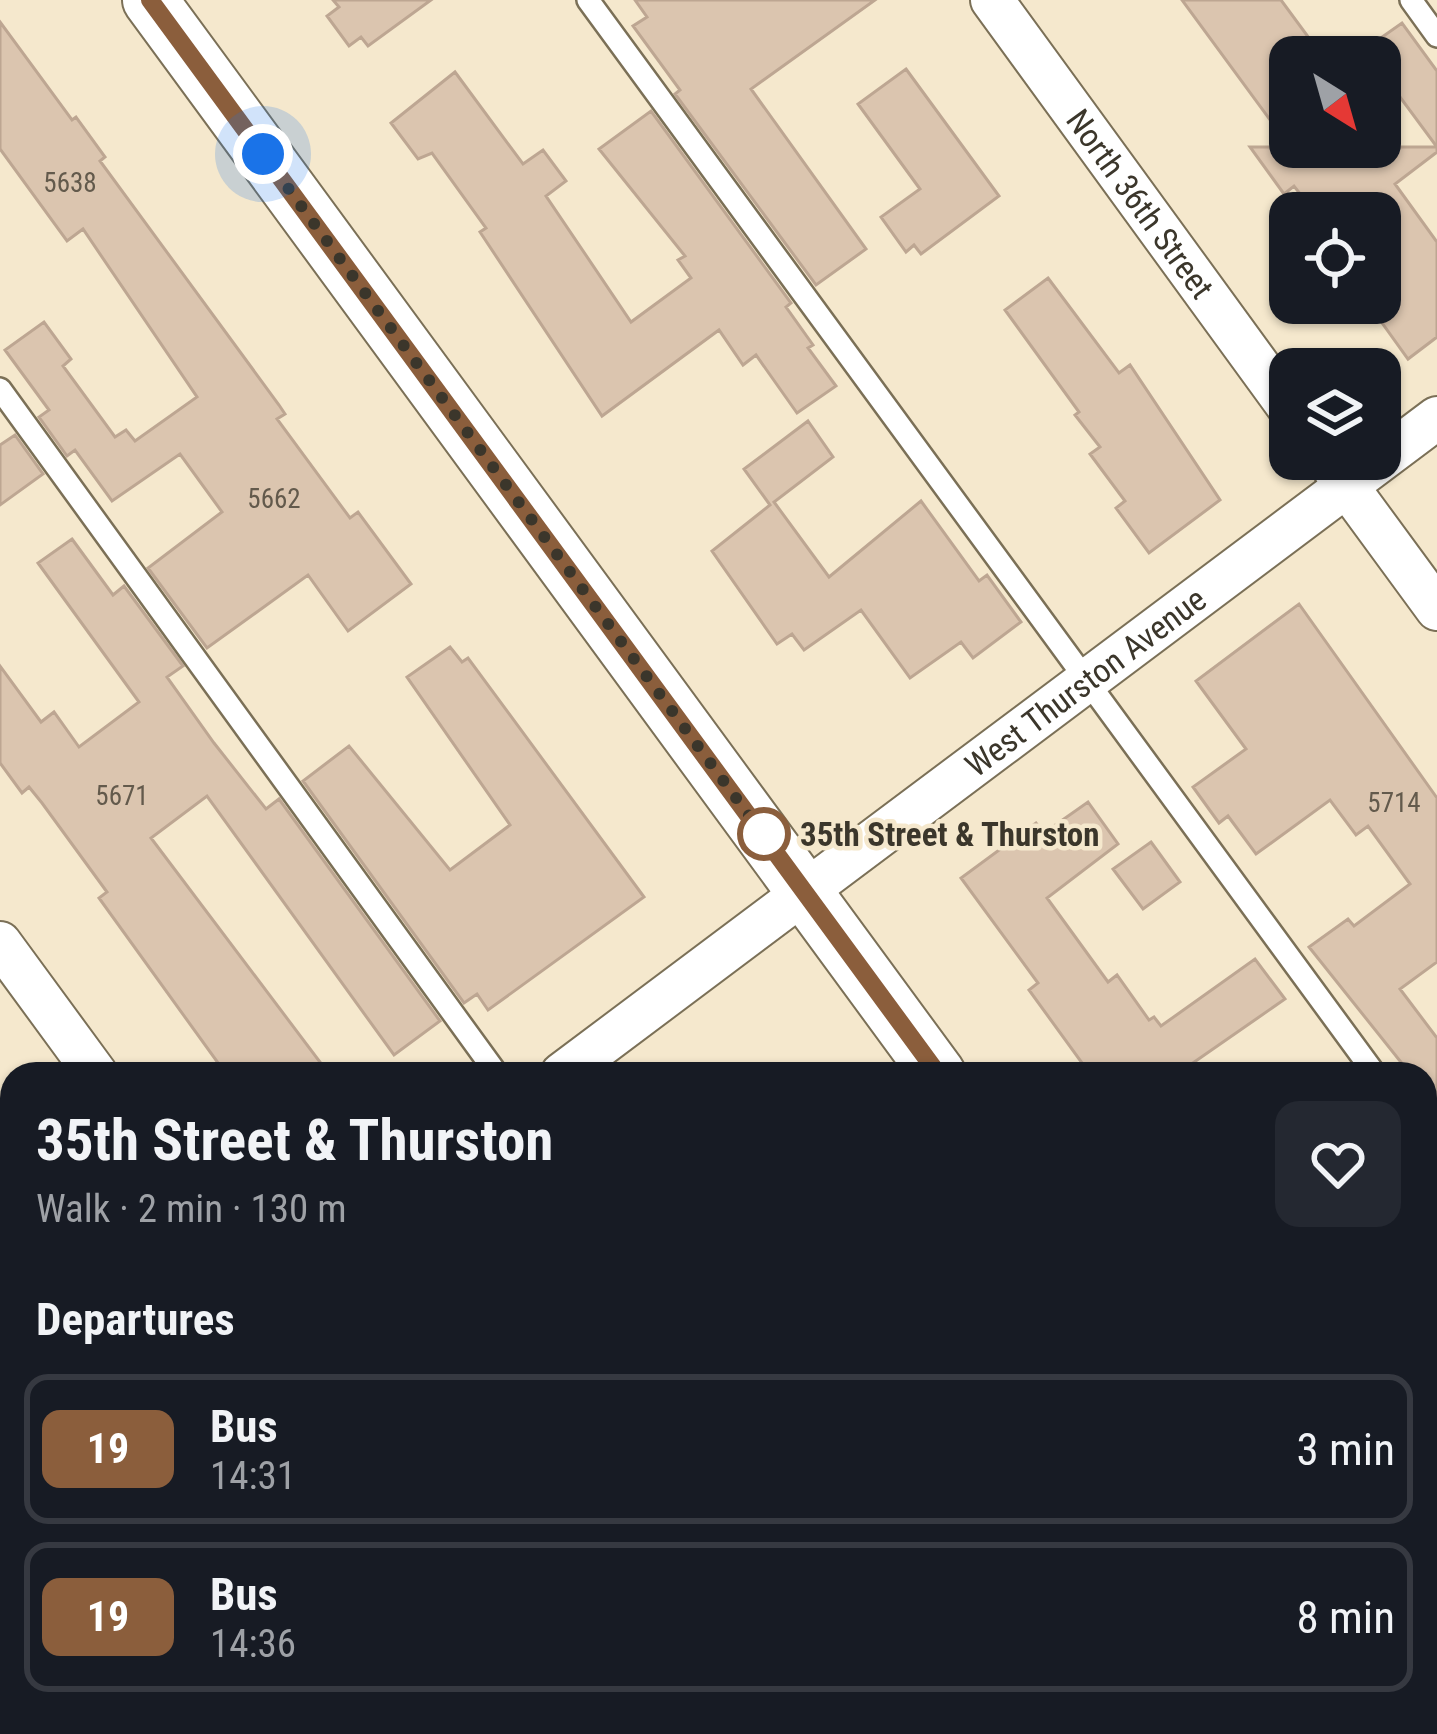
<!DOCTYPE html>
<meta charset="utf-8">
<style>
:root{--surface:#171b24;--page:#242831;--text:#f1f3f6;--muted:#9ea1a6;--line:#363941}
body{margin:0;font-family:"Roboto Condensed",sans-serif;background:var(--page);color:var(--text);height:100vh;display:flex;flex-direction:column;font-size:45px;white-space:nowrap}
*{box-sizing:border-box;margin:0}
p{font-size:39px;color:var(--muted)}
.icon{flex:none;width:66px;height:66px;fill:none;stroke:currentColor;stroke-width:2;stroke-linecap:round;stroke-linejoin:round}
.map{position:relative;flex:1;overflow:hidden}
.sheet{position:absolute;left:0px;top:1062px;width:1437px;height:672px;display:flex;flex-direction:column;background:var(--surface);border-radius:36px 36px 0 0;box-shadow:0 3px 9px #0004}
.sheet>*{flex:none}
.badge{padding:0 24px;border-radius:18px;font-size:42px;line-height:78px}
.needle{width:78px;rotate:143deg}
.tools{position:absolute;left:1269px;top:36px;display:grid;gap:24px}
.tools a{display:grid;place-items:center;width:132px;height:132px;border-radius:24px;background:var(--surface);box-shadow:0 3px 9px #0004;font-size:60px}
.you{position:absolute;width:60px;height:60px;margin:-30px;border:9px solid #fff;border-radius:50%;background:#1a73e8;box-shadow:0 0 0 18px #1a73e833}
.map>.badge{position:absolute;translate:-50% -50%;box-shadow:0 0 0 6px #fff}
h2{padding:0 36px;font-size:45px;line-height:108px}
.round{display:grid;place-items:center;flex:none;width:126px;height:126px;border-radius:24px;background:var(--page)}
.head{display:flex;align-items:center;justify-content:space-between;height:204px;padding:0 36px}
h1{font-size:57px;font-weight:700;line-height:90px}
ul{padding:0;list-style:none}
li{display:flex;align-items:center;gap:36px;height:150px;margin:0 24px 18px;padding:0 12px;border:6px solid var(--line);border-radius:24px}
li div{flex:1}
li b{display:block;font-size:45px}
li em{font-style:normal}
li .badge{min-width:132px;font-weight:700;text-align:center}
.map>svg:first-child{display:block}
.building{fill:#dbc5af;stroke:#bda692;stroke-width:3}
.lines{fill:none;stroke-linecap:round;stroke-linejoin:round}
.service-casing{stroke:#7b7057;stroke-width:26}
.minor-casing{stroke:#7b7057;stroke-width:46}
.tertiary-casing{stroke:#7b7057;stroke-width:58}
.service{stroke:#fff;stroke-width:21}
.minor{stroke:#fff;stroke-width:42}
.tertiary{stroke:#fff;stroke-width:54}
.line-casing{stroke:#fff;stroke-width:27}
.line{stroke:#8b5e3c;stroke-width:18}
.walk{stroke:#3b362b;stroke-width:12;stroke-dasharray:0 21.6}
.stop-dot{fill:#fff;stroke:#8b5e3c;stroke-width:6}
.labels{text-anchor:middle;stroke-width:9;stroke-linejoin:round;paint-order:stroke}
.number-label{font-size:27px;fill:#635a4c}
.street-label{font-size:33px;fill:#3b362b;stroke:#f5e8cd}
.stop-label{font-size:33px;font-weight:bold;fill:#3b362b;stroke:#f5e8cd;text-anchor:start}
</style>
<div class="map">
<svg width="1437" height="1734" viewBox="0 0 1437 1734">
<rect width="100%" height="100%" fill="#f5e8cd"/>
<path class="building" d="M333 0H431L368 46 361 37 349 46 327 16 339 7Z
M635 0H875L751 89 866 249 816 285 675 94 680 90 633 26 647 17Z
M1182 0H1281L1323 57H1290V147H1437L1380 70V57H1371L1365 49 1402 23 1437 71V152L1395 184 1437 242V337L1408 359 1380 320V213H1315L1294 186 1284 194 1250 147H1290Z
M0 22 72 120 76 117 105 157 100 161 279 405 285 414 277 419 350 518 358 512 411 584 348 631 308 575 207 648 148 568 222 512 180 454 112 501 75 450 67 456 39 417 49 410 5 350 44 322 71 359 63 366 115 437 126 430 135 441 197 397 83 229 67 241 0 149Z
M906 69 999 196 921 254 914 245 906 252 881 217 920 189 858 104Z
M455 72 523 164 543 150 566 181 546 196 631 322 691 278 678 260 685 256 599 149 651 111 791 303 786 307 813 345 808 348 836 386 797 413 756 355 743 365 719 330 602 416 480 232 486 228 432 153 418 159 391 123Z
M1048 278 1119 373 1130 365 1220 500 1149 553 1116 508 1125 501 1090 454 1100 447 1075 415 1079 412 1005 310Z
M808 421 833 457 774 502 829 577 921 501 979 581 987 575 1021 622 973 658 961 642 910 678 861 610 804 650 792 634 777 644 712 551 770 505 744 469Z
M15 435 43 474 0 505V445Z
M72 539 113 595 124 586 183 666 167 677 214 743 266 809 279 799 440 1021 394 1055 207 796 151 838 329 1074H226L99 898 107 892 42 803 29 787 22 793 0 763V666L41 722 54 712 79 747 139 702 38 563Z
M1299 604 1437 798V962L1400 989 1437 1038V1108L1425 1092V1074H1412L1404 1066 1309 947 1348 919 1354 926 1410 884 1368 826 1356 835 1330 800 1256 854 1228 816 1219 823 1193 787 1246 749 1196 681Z
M450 647 462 662 468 658 644 897 488 1010 477 994 464 1003 303 781 349 746 450 870 510 825 407 677Z
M1088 802 1118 844 1047 898 1108 982 1117 975 1149 1020 1154 1017 1161 1026 1255 959 1285 999 1177 1074H1090L1029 990 1038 983 961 878 1036 823 1044 833Z
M1151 842 1180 882 1143 909 1113 869Z"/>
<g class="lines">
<g class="service-casing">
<path id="service" d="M588 0 1375 1074
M1411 0 1437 36
M0 389 497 1074
M1425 1141 1437 1157
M0 1530 12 1547
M140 1722 149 1734
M971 1722 980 1734"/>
</g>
<g class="minor-casing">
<g id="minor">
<path id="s1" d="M992 0 1290 409"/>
<path d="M1327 459 1437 609"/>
<path d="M0 943 96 1074"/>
<path id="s2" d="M562 1074 1437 418"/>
<path d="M0 1432 12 1428"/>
<path d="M564 1722 573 1734"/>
</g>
</g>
<g class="tertiary-casing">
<path id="tertiary" d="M150 0 938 1074
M1409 1722 1418 1734"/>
</g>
<use href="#service" class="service"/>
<use href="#minor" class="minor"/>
<use href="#tertiary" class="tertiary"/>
</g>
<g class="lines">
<g class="line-casing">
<path id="line" d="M150 0 938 1074"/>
</g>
<use href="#line" class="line"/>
<path class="walk" d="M263 154 772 847 764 834"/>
</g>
<circle class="stop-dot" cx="764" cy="834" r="24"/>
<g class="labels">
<g class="number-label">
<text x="70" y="192">5638</text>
<text x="274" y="508">5662</text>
<text x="122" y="805">5671</text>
<text x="1394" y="812">5714</text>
</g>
<g class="street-label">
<text dy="12" stroke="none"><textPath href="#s1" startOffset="252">North 36th Street</textPath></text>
<text dy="12" stroke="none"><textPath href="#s2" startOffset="654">West Thurston Avenue</textPath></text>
</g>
<g class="stop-label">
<text x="800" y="846">35th Street &amp; Thurston</text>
</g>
</g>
</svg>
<div class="tools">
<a><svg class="needle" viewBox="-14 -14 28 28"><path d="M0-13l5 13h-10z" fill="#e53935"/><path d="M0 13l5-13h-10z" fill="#9ea1a6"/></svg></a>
<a><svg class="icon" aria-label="locate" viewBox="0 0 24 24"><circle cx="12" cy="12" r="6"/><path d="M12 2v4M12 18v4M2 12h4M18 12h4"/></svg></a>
<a><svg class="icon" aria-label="layers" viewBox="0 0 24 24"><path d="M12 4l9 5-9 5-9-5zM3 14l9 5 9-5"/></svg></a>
</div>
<div class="you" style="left:263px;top:154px"></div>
<section class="sheet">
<div class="head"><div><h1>35th Street &amp; Thurston</h1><p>Walk · 2 min · 130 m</p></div><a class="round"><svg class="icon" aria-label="heart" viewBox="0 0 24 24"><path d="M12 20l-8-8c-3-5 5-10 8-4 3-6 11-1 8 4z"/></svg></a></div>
<h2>Departures</h2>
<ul>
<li><span class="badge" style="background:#8b5e3c;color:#fff">19</span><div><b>Bus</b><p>14:31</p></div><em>3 min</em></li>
<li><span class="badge" style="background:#8b5e3c;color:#fff">19</span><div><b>Bus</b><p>14:36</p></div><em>8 min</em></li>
</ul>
</section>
</div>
